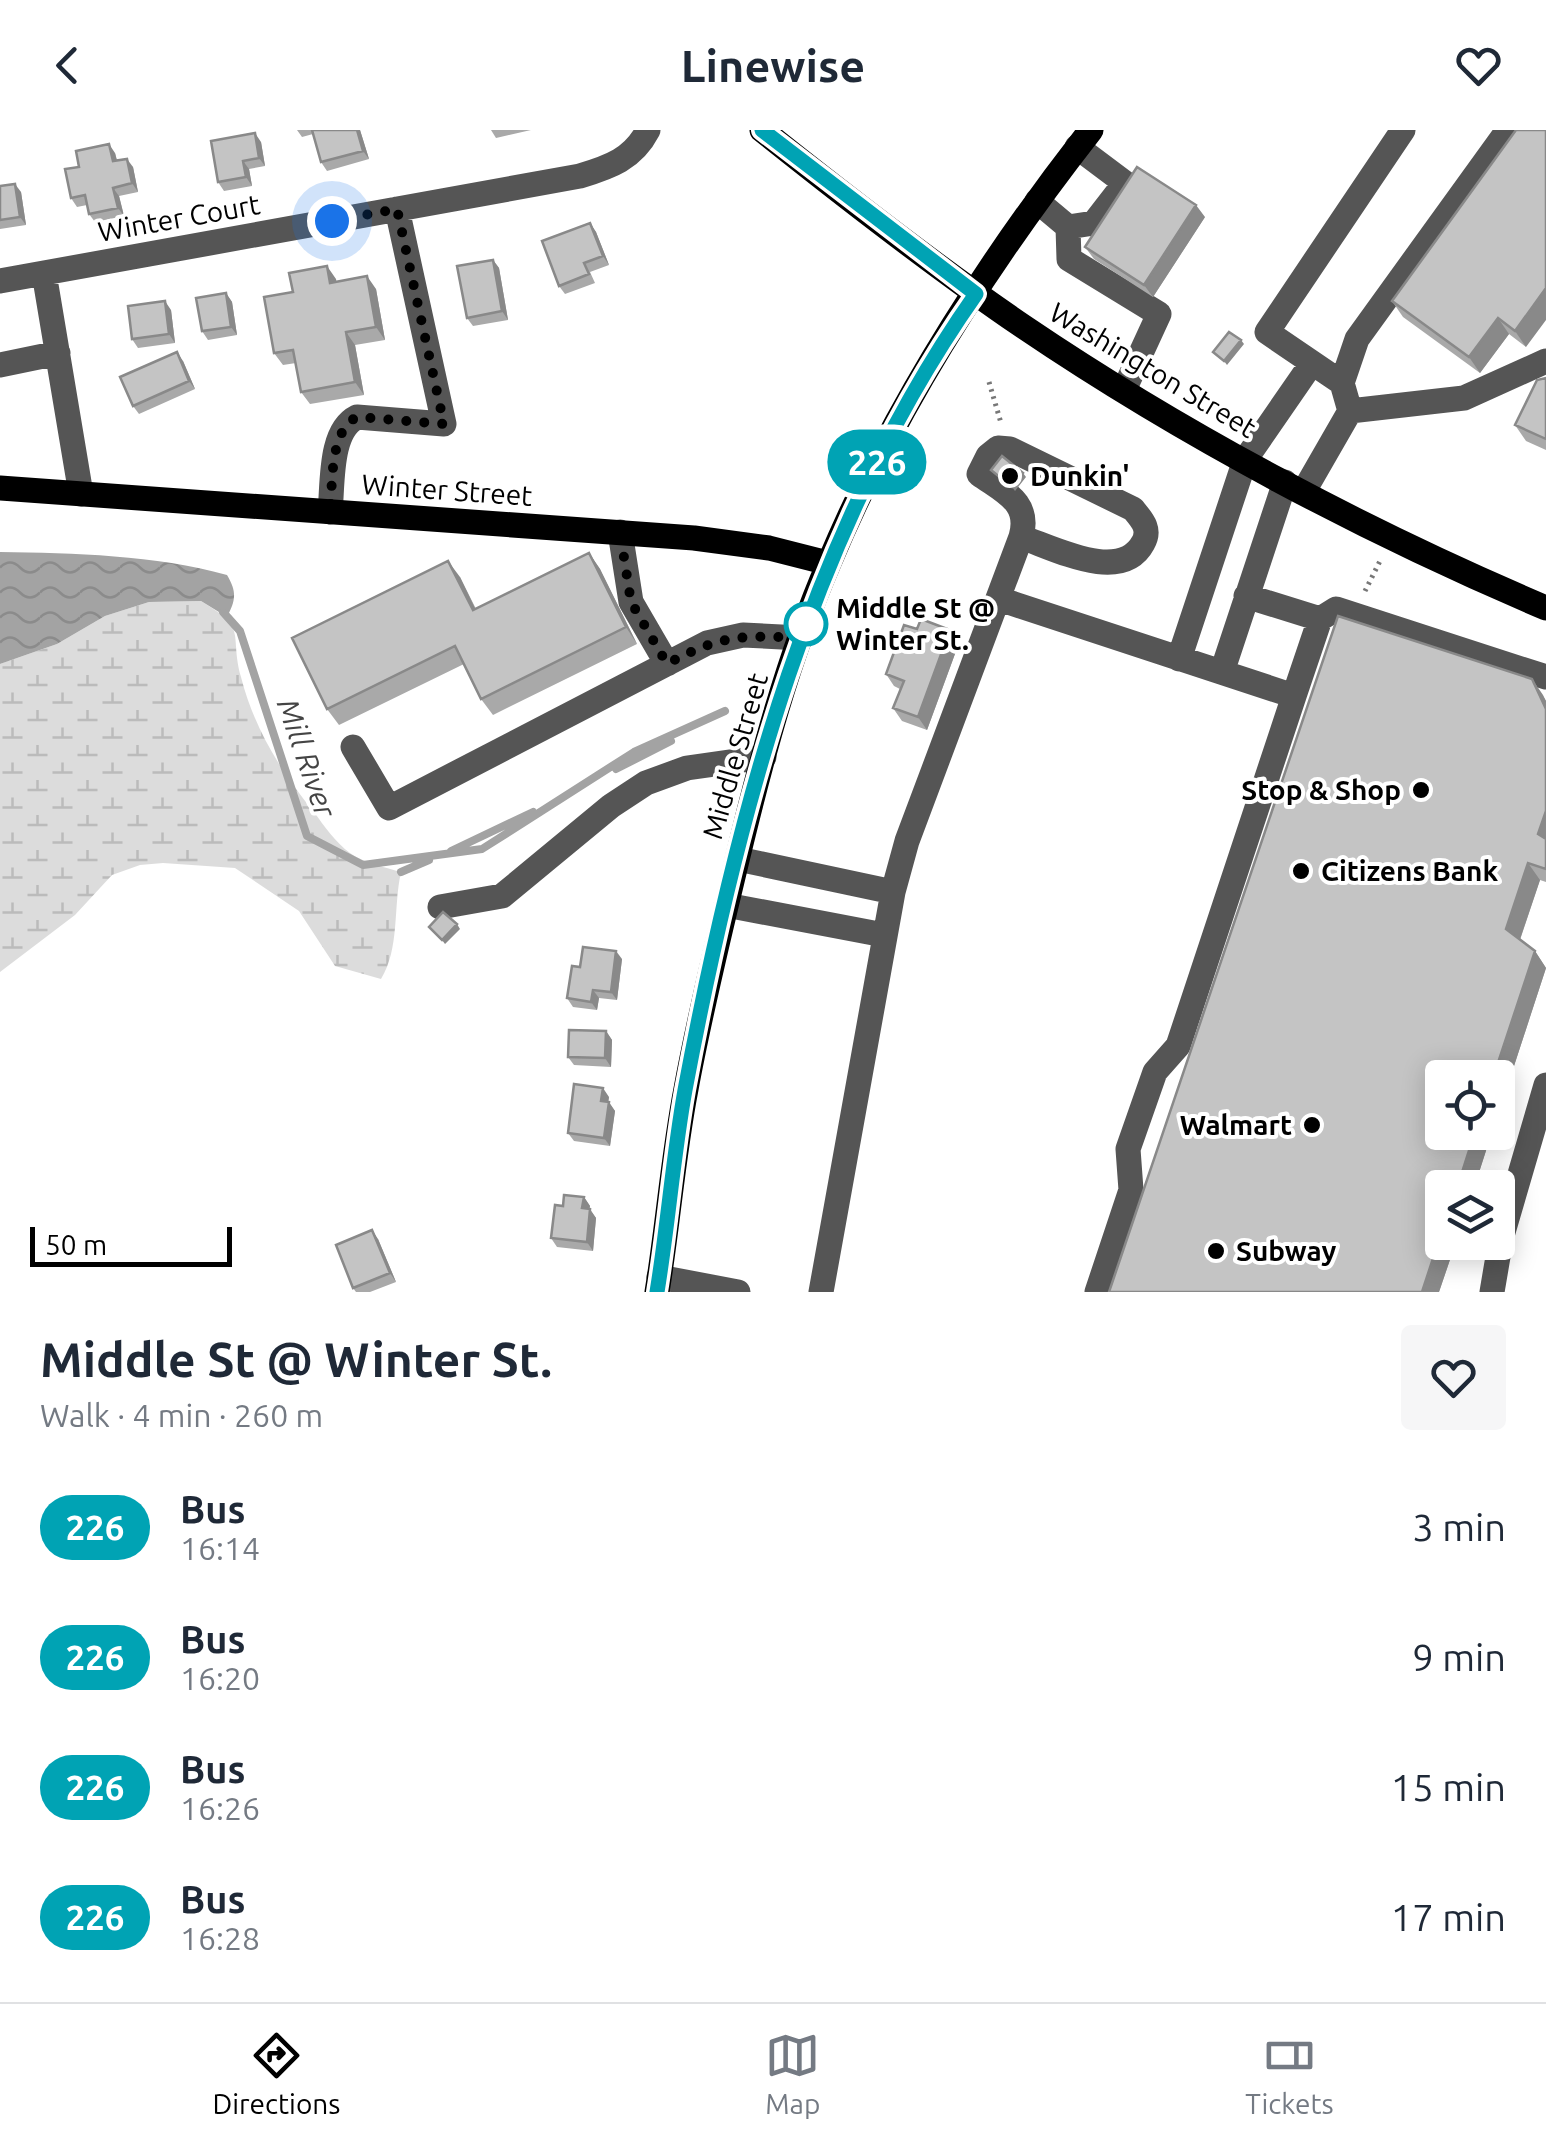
<!DOCTYPE html>
<meta charset="utf-8">
<style>
:root{--surface:#fff;--page:#f6f6f7;--text:#1f2937;--muted:#747a83;--line:#e0e1e3;--accent:#000}
body{margin:0;font-family:Ubuntu,sans-serif;background:var(--page);color:var(--text);height:100vh;display:flex;flex-direction:column;font-size:38px;white-space:nowrap}
*{box-sizing:border-box;margin:0}
p{font-size:32px;color:var(--muted)}
.icon{flex:none;width:55px;height:55px;fill:none;stroke:currentColor;stroke-width:2;stroke-linecap:round;stroke-linejoin:round}
.map{position:relative;height:1162px;overflow:hidden}
.side{display:flex;flex-direction:column;background:var(--surface);flex:1}
.side>*{flex:none}
.badge{padding:0 20px;border-radius:32px;font-size:35px;line-height:65px}
.tools{position:absolute;left:1425px;top:930px;display:grid;gap:20px}
.tools a{display:grid;place-items:center;width:90px;height:90px;border-radius:10px;background:var(--surface);box-shadow:0 5px 25px #0003;font-size:50px}
.scale{position:absolute;left:30px;bottom:25px;width:202px;box-sizing:border-box;padding-left:10px;border:5px solid #000;border-top:0;font-size:28px;line-height:35px;white-space:nowrap;color:#000;-webkit-text-stroke:8px #fff;paint-order:stroke}
.you{position:absolute;width:50px;height:50px;margin:-25px;border:8px solid #fff;border-radius:50%;background:#1a73e8;box-shadow:0 0 0 15px #1a73e833}
.map>.badge{position:absolute;translate:-50% -50%;box-shadow:0 0 0 5px #fff}
.round{display:grid;place-items:center;flex:none;width:105px;height:105px;border-radius:10px;background:var(--page)}
.summary{display:flex;align-items:center;justify-content:space-between;height:170px;padding:0 40px}
h1{font-size:48px;font-weight:700;line-height:75px}
ul{padding:0;list-style:none}
li{display:flex;align-items:center;gap:30px;height:130px;padding:0 40px}
li div{flex:1}
li b{display:block;font-size:38px}
li em{font-style:normal}
li .badge{min-width:110px;font-weight:700;text-align:center}
header{display:flex;justify-content:space-between;align-items:center;height:130px;padding:0 40px;background:var(--surface);font-size:45px;font-weight:700}
.menu{display:flex;justify-content:space-around;align-items:center;height:140px;border-top:2px solid var(--line);background:var(--surface);font-size:28px;color:var(--muted)}
.menu a{display:grid;justify-items:center;gap:5px}
.menu .selected{color:var(--accent)}
.map>svg:first-child{display:block}
.wetland{fill:url(#wetland-marsh)}
.water{fill:url(#water-waves)}
.lines{fill:none;stroke-linecap:round;stroke-linejoin:round}
.stream{stroke:#a3a3a3;stroke-width:8}
.path{stroke:#777;stroke-width:5;stroke-dasharray:2.5 5;stroke-linecap:butt}
.minor{stroke:#555;stroke-width:25}
.major{stroke:#000;stroke-width:25}
.wall{fill:#a9a9a9}
.shaded-wall{fill:#898989}
.building{fill:#c4c4c4;stroke:#898989;stroke-width:2.5}
.line-casing{stroke:#fff;stroke-width:22}
.line{stroke:#00a3b4;stroke-width:15}
.walk{stroke:#000;stroke-width:10;stroke-dasharray:0 18}
.poi-dot{fill:#000;stroke:#fff;stroke-width:4}
.stop-dot{fill:#fff;stroke:#00a3b4;stroke-width:5}
.labels{text-anchor:middle;stroke-width:8;stroke-linejoin:round;paint-order:stroke}
.street-label{font-size:28px;fill:#000;stroke:#fff}
.poi-label{font-size:28px;font-weight:bold;fill:#000;stroke:#fff;text-anchor:start}
.stop-label{font-size:28px;font-weight:bold;fill:#000;stroke:#fff;text-anchor:start}
.water-label{font-size:30px;font-style:italic;fill:#444;stroke:#fff}
</style>
<header><svg class="icon" aria-label="back" viewBox="0 0 24 24"><path d="M15 5l-7 7 7 7"/></svg>Linewise<svg class="icon" aria-label="heart" viewBox="0 0 24 24"><path d="M12 20l-8-8c-3-5 5-10 8-4 3-6 11-1 8 4z"/></svg></header>
<div class="map">
<svg width="1546" height="1162" viewBox="0 0 1546 1162">
<defs>
<pattern id="wetland-marsh" width="20" height="14" patternUnits="userSpaceOnUse" patternTransform="scale(2.5)"><rect width="20" height="14" fill="#dcdcdc"/><path d="M1 5h8M5 5V1M11 12h8M15 12V8" fill="none" stroke="#bbb"/></pattern>
<pattern id="water-waves" width="16" height="10" patternUnits="userSpaceOnUse" patternTransform="scale(2.5)"><rect width="16" height="10" fill="#a3a3a3"/><path d="M0 5q4-4 8 0t8 0" fill="none" stroke="#8b8b8b"/></pattern>
</defs>
<rect width="100%" height="100%" fill="#fff"/>
<path class="wetland" d="M201 471C249 500 229 501 241 547 254 598 281 642 314 682 324 696 336 713 350 723 364 733 384 737 401 742 393 777 400 818 381 849L335 836 299 781 235 738 163 733 140 735 112 745 75 785 0 842V534L57 514 105 486 149 472Z"/>
<path class="water" d="M0 422C74 423 155 425 227 445 237 462 236 470 227 487L201 471 149 472 105 486 57 514 0 534Z"/>
<g class="lines">
<path class="stream" d="M223 482 240 501 307 706 363 735 482 719 634 622 725 581
M616 639 671 611
M451 721 533 682
M401 742 429 730"/>
<path class="path" d="M989 252 1001 293
M1365 461 1380 431"/>
<path class="minor" d="M1037 71 1068 97 1069 129 1159 184 1124 260
M1068 97 1094 93 1125 53 1077 17
M44 143 81 364
M0 151 580 46C610 37 633 29 648 0
M0 235 58 223
M1342 253 1267 202 1403 0
M1350 281 1464 268 1546 231
M1304 361 1350 281 1342 253 1357 209 1508 0
M330 382C333 354 329 301 357 287L444 294 397 79
M620 402 631 472 667 534
M1246 466 1320 489 1336 479 1546 547
M999 469 1294 566 1178 916 1155 942 1128 1019 1131 1060 1097 1162
M1179 529 1245 330 1312 233
M1222 542 1285 352
M1294 566 1320 489
M353 617 389 678 707 513 743 505 801 508
M738 729 893 762
M726 775 884 805
M440 777 502 766 611 676 646 653 687 638 764 627
M659 1147 738 1162
M821 1162 893 762 907 711 1021 407C1054 418 1121 454 1143 413 1151 399 1142 390 1133 379L1010 319 998 318 988 326 979 344C1004 362 1031 372 1021 407
M1492 1162 1501 1109 1546 955"/>
<path class="major" d="M762 0C847 68 934 136 1024 197 1185 306 1367 402 1546 478
M0 358 694 408 769 418 828 433
M657 1162C668 1095 673 1026 686 959 700 882 719 806 737 730 761 630 788 528 829 433 894 278 987 133 1091 0"/>
</g>
<path class="wall" d="M297 0H360L369 29 327 41 321 32 313 4 302 7Z
M491 0H531L496 8Z
M1516 0 1526 217 1509 204 1480 243 1403 187 1392 171Z
M261 12 265 36 249 39 252 56 224 61 218 52Z
M115 23 117 30 133 37 138 62 119 66 124 86 95 92 89 84 87 75 77 77 71 68 79 37Z
M0 56 21 62 26 95 0 99Z
M1205 87 1153 167 1094 129 1085 117Z
M590 93 596 102 609 135 590 142 595 153 565 164 559 156Z
M493 130 499 138 508 190 473 196 467 188Z
M336 149V152L376 159 385 210 355 215 364 265 310 274 301 262 296 233 283 235 274 223 293 162Z
M226 163 232 172 237 205 208 210 202 201Z
M171 180 175 213 138 218 132 209Z
M183 231 195 259 139 284 133 276Z
M1546 248V320L1526 311 1515 295Z
M589 423 600 439 637 514 493 585 481 569 464 534 339 595 327 579 460 447 476 479Z
M1338 486 1532 549 1546 571V752L1540 750 1520 810 1535 821 1546 838 1498 985V948H1442V1002H1492L1474 1058H1442V1112H1456L1439 1162H1109Z
M917 499 959 513 927 600 902 591 893 578 900 559 894 556 886 544Z
M622 829 617 870 599 868 597 880 573 877 567 868 580 837Z
M606 901 612 910 611 937 574 935 568 927Z
M609 967 608 972 615 981 610 1016 574 1011 568 1003Z
M584 1067 590 1076 589 1079 596 1088 593 1121 557 1117 551 1108 563 1076Z
M378 1109 396 1152 370 1162H356L353 1158Z"/>
<path class="shaded-wall" d="M357 0H360L369 29 363 21Z
M255 3 261 12 265 36 259 28Z
M109 14 115 23 119 40 113 31Z
M127 29 133 37 138 62 132 53Z
M243 31 249 39 252 56 246 47Z
M15 54 21 62 26 95 20 87Z
M113 58 119 66 124 86 118 78Z
M1196 75 1205 87 1153 167 1144 155Z
M590 93 596 102 609 135 603 126Z
M493 130 499 138 508 190 502 181Z
M327 136 336 149 339 166 330 153Z
M367 146 376 159 385 210 376 197Z
M1546 158V190L1526 217 1515 201Z
M226 163 232 172 237 205 231 197Z
M165 171 171 180 175 213 169 204Z
M1498 188 1509 204 1480 243 1469 227Z
M346 202 355 215 364 265 355 252Z
M1241 210 1244 214 1227 235 1224 231Z
M177 222 183 231 195 259 189 251Z
M1023 343 1026 347 1015 361 1012 357Z
M589 423 600 439 637 514 626 497Z
M448 431 460 447 484 497 473 480Z
M950 500 959 513 927 600 918 587Z
M1532 549 1543 565 1546 571V579Z
M1546 681V714L1538 704Z
M1528 733 1540 750 1518 815 1506 799Z
M457 794 460 799 445 814 442 810Z
M616 821 622 829 617 870 611 862Z
M1535 821 1546 838 1498 985V948H1493Z
M593 860 599 868 597 880 591 872Z
M606 901 612 910 611 937 605 928Z
M603 958 609 967 607 980 601 971Z
M609 972 615 981 610 1016 604 1008Z
M1475 1002H1492L1474 1058H1457Z
M584 1067 590 1076 588 1087 582 1078Z
M590 1079 596 1088 593 1121 587 1112Z
M372 1100 378 1109 396 1152 390 1143Z
M1442 1101V1112H1456L1439 1162H1422Z"/>
<path class="building" d="M312 0H357L363 21 321 32Z
M1516 0H1546V158L1515 201 1498 188 1469 227 1392 171Z
M255 3 259 28 243 31 246 47 218 52 211 11Z
M109 14 113 31 127 29 132 53 113 58 118 78 89 84 85 65 71 68 65 39 79 37 76 21Z
M1137 37 1196 75 1144 155 1085 117Z
M15 54 20 87 0 90V56Z
M590 93 603 126 584 133 589 144 559 156 542 111Z
M493 130 502 181 467 188 457 136Z
M327 136 330 153 367 146 376 197 346 202 355 252 301 262 293 220 274 223 264 167 293 162 289 143Z
M226 163 231 197 202 201 196 168Z
M165 171 169 204 132 209 128 176Z
M1229 202 1241 210 1224 231 1213 222Z
M177 222 189 251 133 276 120 247Z
M1546 248V309L1515 295 1537 250Z
M1002 326 1023 343 1012 357 991 340Z
M589 423 626 497 481 569 455 516 327 579 292 508 448 431 473 480Z
M1338 486 1532 549 1546 579V681L1538 704 1546 709V739L1528 733 1506 799 1535 821 1493 948H1442V1002H1475L1457 1058H1442V1101L1422 1162H1109Z
M921 489 950 500 918 587 893 578 904 551 886 544 904 495 917 499Z
M443 782 457 794 442 810 429 797Z
M583 817 616 821 611 862 593 860 591 872 567 868 572 836 580 837Z
M569 900 606 901 605 928 568 927Z
M574 954 603 958 601 971 609 972 604 1008 568 1003Z
M564 1065 584 1067 582 1078 590 1079 587 1112 551 1108 555 1075 563 1076Z
M372 1100 390 1143 353 1158 336 1115Z"/>
<g class="lines">
<g class="line-casing">
<path id="line" d="M657 1162C668 1095 673 1027 685 960 737 682 812 397 976 164L762 0"/>
</g>
<use href="#line" class="line"/>
<path class="walk" d="M332 91 397 79 444 294 357 287C329 301 333 354 330 382L620 402 631 472 667 534C721 505 741 505 801 508L806 494"/>
</g>
<g class="poi-dot">
<circle cx="1010" cy="346" r="10"/>
<circle cx="1421" cy="660" r="10"/>
<circle cx="1301" cy="741" r="10"/>
<circle cx="1312" cy="995" r="10"/>
<circle cx="1216" cy="1121" r="10"/>
</g>
<circle class="stop-dot" cx="806" cy="494" r="20"/>
<g class="labels">
<g class="street-label">
<text transform="translate(179 88) rotate(-10)" y="10">Winter Court</text>
<text transform="translate(1153 240) rotate(31)" y="10">Washington Street</text>
<text transform="translate(447 360) rotate(4)" y="10">Winter Street</text>
<text transform="translate(735 626) rotate(-74)" y="10">Middle Street</text>
</g>
<g class="poi-label">
<text x="1030" y="356">Dunkin'</text>
<text x="1401" y="670" text-anchor="end">Stop &amp; Shop</text>
<text x="1321" y="751">Citizens Bank</text>
<text x="1292" y="1005" text-anchor="end">Walmart</text>
<text x="1236" y="1131">Subway</text>
</g>
<g class="stop-label">
<text x="836" y="488">Middle St @<tspan x="836" dy="32">Winter St.</tspan></text>
</g>
<g class="water-label">
<text transform="translate(306 628) rotate(71)" y="10">Mill River</text>
</g>
</g>
</svg>
<div class="tools">
<a><svg class="icon" aria-label="locate" viewBox="0 0 24 24"><circle cx="12" cy="12" r="6"/><path d="M12 2v4M12 18v4M2 12h4M18 12h4"/></svg></a>
<a><svg class="icon" aria-label="layers" viewBox="0 0 24 24"><path d="M12 4l9 5-9 5-9-5zM3 14l9 5 9-5"/></svg></a>
</div>
<div class="scale">50 m</div>
<div class="you" style="left:332px;top:91px"></div>
<b class="badge" style="left:877px;top:332px;background:#00a3b4;color:#fff">226</b>
</div>
<section class="side">
<div class="summary"><div><h1>Middle St @ Winter St.</h1><p>Walk · 4 min · 260 m</p></div><a class="round"><svg class="icon" aria-label="heart" viewBox="0 0 24 24"><path d="M12 20l-8-8c-3-5 5-10 8-4 3-6 11-1 8 4z"/></svg></a></div>
<ul>
<li><span class="badge" style="background:#00a3b4;color:#fff">226</span><div><b>Bus</b><p>16:14</p></div><em>3 min</em></li>
<li><span class="badge" style="background:#00a3b4;color:#fff">226</span><div><b>Bus</b><p>16:20</p></div><em>9 min</em></li>
<li><span class="badge" style="background:#00a3b4;color:#fff">226</span><div><b>Bus</b><p>16:26</p></div><em>15 min</em></li>
<li><span class="badge" style="background:#00a3b4;color:#fff">226</span><div><b>Bus</b><p>16:28</p></div><em>17 min</em></li>
</ul>
</section>
<nav class="menu">
<a class="selected"><svg class="icon" aria-label="directions" viewBox="0 0 24 24"><path d="M12 3l9 9-9 9-9-9zM9 14v-3h6M13 9l2 2-2 2"/></svg>Directions</a>
<a><svg class="icon" aria-label="map" viewBox="0 0 24 24"><path d="M3 6l6-2 6 2 6-2v14l-6 2-6-2-6 2zM9 4v14M15 6v14"/></svg>Map</a>
<a><svg class="icon" aria-label="tickets" viewBox="0 0 24 24"><path d="M3 7h18v10H3zM15 7v10"/></svg>Tickets</a>
</nav>
